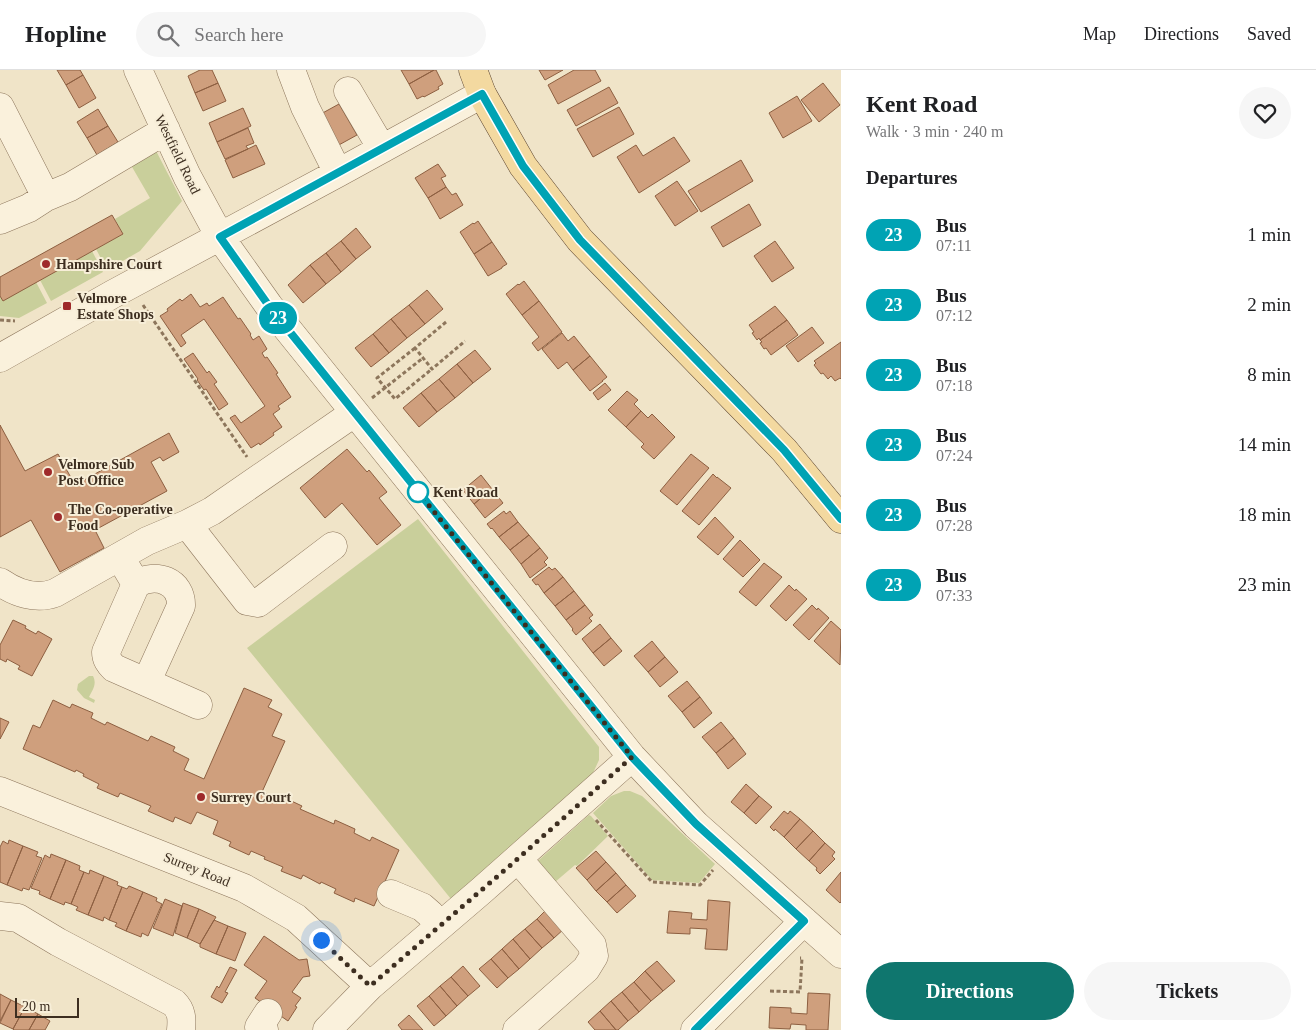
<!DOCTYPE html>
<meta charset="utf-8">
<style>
:root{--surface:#fff;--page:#f6f6f6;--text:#202124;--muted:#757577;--line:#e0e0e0;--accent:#0f766e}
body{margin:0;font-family:Georgia,serif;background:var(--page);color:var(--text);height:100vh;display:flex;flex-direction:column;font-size:19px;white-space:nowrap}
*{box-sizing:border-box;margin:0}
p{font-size:16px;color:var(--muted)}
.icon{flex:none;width:28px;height:28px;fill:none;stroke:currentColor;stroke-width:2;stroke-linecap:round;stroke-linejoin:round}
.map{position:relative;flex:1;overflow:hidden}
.drawer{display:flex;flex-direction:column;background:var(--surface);width:475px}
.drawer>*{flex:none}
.badge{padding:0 10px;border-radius:16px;font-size:18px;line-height:32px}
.scale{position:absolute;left:15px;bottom:12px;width:64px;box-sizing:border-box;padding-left:5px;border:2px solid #3d2e20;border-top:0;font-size:14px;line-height:18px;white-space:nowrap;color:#3d2e20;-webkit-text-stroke:4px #f7eed8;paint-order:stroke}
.you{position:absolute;width:25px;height:25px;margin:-12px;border:4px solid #fff;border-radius:50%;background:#1a73e8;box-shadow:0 0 0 8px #1a73e833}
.map>.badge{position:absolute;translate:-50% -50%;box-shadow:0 0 0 2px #fff}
h2{padding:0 25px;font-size:19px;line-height:45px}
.round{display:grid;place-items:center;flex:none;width:52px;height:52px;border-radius:26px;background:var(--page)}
.overview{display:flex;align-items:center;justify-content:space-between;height:85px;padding:0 25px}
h1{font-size:24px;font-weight:700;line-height:38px}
.cta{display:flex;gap:10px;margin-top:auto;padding:10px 25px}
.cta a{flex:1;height:58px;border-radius:30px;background:var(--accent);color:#fff;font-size:20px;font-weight:700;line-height:58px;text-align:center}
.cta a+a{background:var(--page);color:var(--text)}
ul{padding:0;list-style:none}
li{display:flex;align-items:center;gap:15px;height:70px;padding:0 25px}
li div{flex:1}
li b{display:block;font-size:19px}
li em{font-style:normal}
li .badge{min-width:55px;font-weight:700;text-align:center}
header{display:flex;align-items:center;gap:30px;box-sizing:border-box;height:70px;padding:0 25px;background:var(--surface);border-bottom:1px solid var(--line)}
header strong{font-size:24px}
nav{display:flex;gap:28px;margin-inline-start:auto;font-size:18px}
.search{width:350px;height:45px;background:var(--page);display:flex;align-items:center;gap:12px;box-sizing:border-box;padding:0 18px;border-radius:28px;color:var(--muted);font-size:19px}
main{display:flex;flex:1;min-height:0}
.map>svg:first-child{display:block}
.green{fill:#c9cf9b}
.building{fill:#cf9f7d;stroke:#8d5f41}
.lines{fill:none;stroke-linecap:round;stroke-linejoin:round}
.minor-casing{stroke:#8d765c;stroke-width:29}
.major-casing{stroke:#5b4430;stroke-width:29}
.path{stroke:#8d765c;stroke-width:3;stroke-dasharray:4 2.5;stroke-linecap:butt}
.minor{stroke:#faf1dc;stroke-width:28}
.major{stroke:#f3d9a0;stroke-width:28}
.line-casing{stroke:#fff;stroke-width:11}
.line{stroke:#00a3b4;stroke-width:8}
.walk{stroke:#3d2e20;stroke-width:5;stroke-dasharray:0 9}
.poi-dot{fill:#9e2a2b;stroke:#f7eed8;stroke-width:2}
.stop-dot{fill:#fff;stroke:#00a3b4;stroke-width:2.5}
.labels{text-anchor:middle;stroke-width:4;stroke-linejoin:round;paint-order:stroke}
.street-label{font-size:14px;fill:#3d2e20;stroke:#f7eed8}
.poi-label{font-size:14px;font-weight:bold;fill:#3d2e20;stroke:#f7eed8;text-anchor:start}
.stop-label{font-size:14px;font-weight:bold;fill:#3d2e20;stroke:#f7eed8;text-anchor:start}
</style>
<header>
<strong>Hopline</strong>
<div class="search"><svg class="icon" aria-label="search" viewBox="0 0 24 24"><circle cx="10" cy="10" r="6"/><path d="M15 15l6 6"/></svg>Search here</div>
<nav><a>Map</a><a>Directions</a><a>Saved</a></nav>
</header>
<main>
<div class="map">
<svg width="841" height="960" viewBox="0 0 841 960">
<rect width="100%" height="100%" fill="#f0e4c8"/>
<path class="green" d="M153 75 182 131 140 181 107 200 96 179 123 164 115 149 150 128 128 90Z
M92 181 103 202 51 231 40 210Z
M36 212 47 233 19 248 0 246V226L3 230Z
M418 449 599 677V690L593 703 451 829 247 578Z
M89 606H93C97 614 93 619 89 627L95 630 94 633 84 628 77 620 78 614Z
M624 721H630L642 726 715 794 699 813 652 810 593 743 611 726Z
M589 745 591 746 608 766 577 796 575 795 548 818 530 798Z"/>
<path class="building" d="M57 0H80L83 5 66 15Z
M200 0H212L218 13 195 23 188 6Z
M401 0H434L409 14Z
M434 0H436L443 14 438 17 439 19 424 27 423 26 417 29 409 14Z
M539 0H563L545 10Z
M574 0H595L601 11 558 34 548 15Z
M83 5 96 28 79 38 66 15Z
M218 13 226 31 203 41 195 23Z
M823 13 840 35 819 52 801 30Z
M609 17 618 33 576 56 567 40Z
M797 26 812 51 783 68 769 43Z
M339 34 357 65 337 76 319 45Z
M619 37 634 64 593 87 577 59Z
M243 38 251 56 217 72 209 53Z
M98 39 108 56 87 68 77 52Z
M108 56 118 72 97 85 87 68Z
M248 58 254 73 246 76 248 79 225 89 217 72Z
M674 67 690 91 639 123 617 87 636 75 643 86Z
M256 75 265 94 233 108 225 90Z
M741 90 753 111 701 142 688 121Z
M438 94 446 106 441 108 446 117 428 128 415 108Z
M677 111 698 141 675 156 655 126Z
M446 117 452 125 456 123 463 135 440 149 428 128Z
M749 134 761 155 723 177 711 157Z
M112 145 123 164 3 231 0 226V207Z
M478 151 492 172 474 184 460 162 473 153 474 154Z
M356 158 371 177 356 189 341 171Z
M341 171 356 189 341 202 326 183Z
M775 171 794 198 772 212 754 186Z
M492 172 507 194 502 197V198L488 206 474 184Z
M326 183 341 202 326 214 310 195Z
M310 195 326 214 303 233 288 215Z
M524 211 539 231 522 245 506 224 518 214 519 215Z
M427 220 443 239 425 254 409 235Z
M191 224 200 237 207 233 209 236 223 227 238 249 240 248 251 264 250 265 253 270 259 266 267 279 262 283 265 288 267 287 278 303 276 304 291 327 278 336 280 339 273 344 282 357 273 363 274 365 260 375 259 373 251 378 230 348 235 345 241 353 265 336 204 249 181 265 186 273 181 277 160 246 168 241 167 239 180 229 182 231Z
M539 231 562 262 538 281 532 273 539 267 522 245Z
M409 235 425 254 407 268 391 249Z
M775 236 787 250 760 270 759 268 757 270 752 263 754 262 749 255Z
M391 249 407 268 389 283 373 264Z
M787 250 798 265 771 285 766 278 764 279 760 273 762 272 760 270Z
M812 257 824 273 798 292 786 276Z
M562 263 568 271 574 266 590 286 573 300 567 292 558 299 542 279Z
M373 264 389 283 371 297 355 278Z
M841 272V309L840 308 835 311 831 306 828 309 823 303 821 304 814 295 816 293 814 291Z
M475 280 491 299 473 313 457 294Z
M193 283 207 303 209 301 217 312 214 314 228 334 219 340 206 319 204 320 197 310 198 309 184 289Z
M590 286 607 307 602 311H603L590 321 573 300Z
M457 294 473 313 455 328 439 309Z
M439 309 455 328 437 342 421 323Z
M605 313 611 320 598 330 593 323Z
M627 321 638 330 634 334 641 341 626 357 608 340Z
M421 323 437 342 419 357 403 338Z
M641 341 648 348 652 344 675 367 654 389 641 377 644 374 626 357Z
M0 355 25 401 58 384 75 415 169 363 179 382 163 391 160 387 151 392 167 421 95 460 104 478 60 502 31 450 0 467Z
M347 379 367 402 369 400 387 422 379 428 401 455 377 475 342 433 325 448 300 418Z
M691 384 709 398 677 435 660 421Z
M713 404 717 408V407L731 418 699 455 682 441Z
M481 405 492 419 474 434 463 420Z
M492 419 503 433 485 448 474 434Z
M504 441 506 444 510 441 518 452 499 467 492 458 491 459 487 454Z
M715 447 734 467 718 485 697 467Z
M518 452 529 465 510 480 499 467Z
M529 465 540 478 521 494 510 480Z
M740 470 760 490 743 507 723 489Z
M540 478 548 488 544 492 547 495 530 508 521 494Z
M764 493 782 507 756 536 739 522Z
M549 497 552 500 555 498 563 507 544 523 538 514 536 515 532 510Z
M563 507 574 521 555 536 544 523Z
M789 515 795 521 796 519 807 529 786 551 770 536Z
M574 521 585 535 566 550 555 536Z
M585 535 593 545 589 548 592 551 576 565 572 560 573 559 566 550Z
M812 535 817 540 818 538 829 548 809 570 793 555Z
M13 550 26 556 25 558 36 564 38 561 52 569 32 606 18 599 20 596 7 589 6 592 0 589V575Z
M831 551 841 560 840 595 814 571Z
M600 554 611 568 593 583 582 569Z
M611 568 622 581 604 596 593 583Z
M652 571 665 587 648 602 634 586Z
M665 587 678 602 660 617 648 602Z
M687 611 700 627 682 642 668 626Z
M244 618 272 630 268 637 282 644 272 666 285 671 262 722 281 731 283 727 302 736 300 739 334 754 335 750 355 759 354 763 370 771 372 767 399 780 374 836 355 828 354 832 334 823 336 819 321 812 320 814 303 805 301 809 281 801 283 797 264 789 265 787 251 781 249 785 229 776 231 772 213 764 218 751 197 742 191 754 175 747 173 752 148 741 151 736 120 723 118 727 97 718 99 714 83 706 84 704 76 700 75 702 23 679 33 655 40 658 53 630 70 638 72 634 93 643 91 648 105 655 107 652 148 671 151 666 175 677 173 681 189 689 184 700 204 709Z
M700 627 712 643 694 658 682 642Z
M0 648 9 652 0 669Z
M721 652 734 668 716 683 702 667Z
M734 668 746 684 728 699 716 683Z
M746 714 759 726 744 743 731 732Z
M759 726 772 737 756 754 744 743Z
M784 741 788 744 790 741 800 749 784 767 775 759 774 761 770 757Z
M800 749 813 761 796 779 784 767Z
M813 761 825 773 809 791 796 779Z
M9 770 23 776 7 815 0 812V777L3 771 8 774Z
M825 773 835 782 832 786 835 789 820 804 816 800 817 798 809 791Z
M23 776 38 782 36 786 42 788 29 820 23 818 22 821 7 815Z
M596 781 606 792 587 810 576 798Z
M51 784 66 790 50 829 39 824 40 821 31 818 45 785 50 788Z
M66 790 80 796 79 800 84 802 71 834 65 832 64 835 50 829Z
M606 792 616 803 596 821 587 810Z
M90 800 104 806 88 845 76 840 78 837 71 834 84 802 89 804Z
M841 802V832L840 833 826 820Z
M616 803 626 815 607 832 596 821Z
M104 806 118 812 117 815 122 817 109 850 104 847 103 851 88 845Z
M626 815 636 826 617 843 607 832Z
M129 816 143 822 126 861 115 856 117 853 109 850 122 817 127 819Z
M143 822 157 828 156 831 162 834 148 866 142 863 141 867 126 861Z
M165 829 182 836 173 866 153 858Z
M708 830 730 832 727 880 705 879 707 859 690 858V864L667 863 669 841 692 843 691 849 707 850Z
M183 833 199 839 187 868 175 863Z
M548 838 565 858 554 868 537 849Z
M199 839 216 847 200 874 187 868Z
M537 849 554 868 542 878 525 859Z
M214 850 228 856 216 884 200 877V874Z
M228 856 246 863 235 891 216 884Z
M525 859 542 878 530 889 513 869Z
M264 866 299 890 307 889 310 906 303 907 292 922 301 928 295 936 297 937 288 951 255 928 267 911 244 895Z
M513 869 530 889 519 899 502 879Z
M502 879 519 899 508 908 491 889Z
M491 889 508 908 497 918 479 899Z
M657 891 675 911 663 921 645 901Z
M463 896 480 916 468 926 451 907Z
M230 897 237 900 225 922 228 923 222 933 211 927 217 916 219 918Z
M645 901 663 921 651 931 634 912Z
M451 907 468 926 457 936 440 916Z
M634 912 651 931 639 942 622 922Z
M440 916 457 936 446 946 429 926Z
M622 922 639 942 628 951 611 931Z
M808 923 830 924 828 960H806V955L791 954 790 959 769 958 770 937 791 938V943L807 944Z
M0 924 11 930 0 951Z
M429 926 446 946 434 956 417 936Z
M11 930 25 937 13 959 0 953Z
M611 931 628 951 618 960H616L600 941Z
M25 937 38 944 29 960H14L13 959Z
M600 941 616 960H595L588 952Z
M38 944 50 951 45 960H29Z
M409 945 423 960H402L398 955Z"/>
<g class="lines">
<g class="minor-casing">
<path id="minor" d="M138 0 187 106 220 167 269 236 632 687 696 755 841 884
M291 0 305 37 338 103
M348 21 382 79
M0 37 46 127 29 138 0 150
M46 127 70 117 166 60
M0 288 113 224 338 103 482 24
M187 454 247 531 258 533 333 476
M120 487 136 514 106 582C106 589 109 593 114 598L198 635
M0 512C16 523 36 530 55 523L147 471 187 454 212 441 354 343
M136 514C156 502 182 511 181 536L147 611
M0 721 244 818 296 848 370 916
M391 824 422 837 430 844 440 856
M0 846 18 848 58 872 174 933C182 941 182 949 181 960
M264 960 259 957 268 943
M327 960 370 916 481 821 632 687
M517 960 586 899 594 886 592 875 518 789
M695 960 804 851"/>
</g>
<g class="major-casing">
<path id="major" d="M473 0 482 24 523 96 580 170 784 380 841 449"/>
</g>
<path class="path" d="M143 235 247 387
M0 250 15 251
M446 252 415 278 432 299 465 271
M415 278 377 308 395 329 432 299
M372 328 423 288
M596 750 652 812 700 815 713 800
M770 921 800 922 802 888H800"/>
<use href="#minor" class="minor"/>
<use href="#major" class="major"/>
</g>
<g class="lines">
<g class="line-casing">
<path id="line" d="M695 960 804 851 696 754 632 687 269 236 220 167 482 24 523 96 580 170 784 380 841 449"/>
</g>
<use href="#line" class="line"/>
<path class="walk" d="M321 870 370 916 513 793 632 687 418 422"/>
</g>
<g class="poi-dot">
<circle cx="46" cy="194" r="5"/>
<rect x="62" y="231" width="10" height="10" rx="2.5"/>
<circle cx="48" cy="402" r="5"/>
<circle cx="58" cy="447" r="5"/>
<circle cx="201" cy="727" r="5"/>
</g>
<circle class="stop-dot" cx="418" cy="422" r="10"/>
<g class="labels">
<g class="street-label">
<text transform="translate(178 84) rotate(64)" y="5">Westfield Road</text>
<text transform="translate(197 799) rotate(22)" y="5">Surrey Road</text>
</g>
<g class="poi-label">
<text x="56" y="199">Hampshire Court</text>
<text x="77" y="233">Velmore<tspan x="77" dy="16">Estate Shops</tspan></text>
<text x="58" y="399">Velmore Sub<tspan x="58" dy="16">Post Office</tspan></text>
<text x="68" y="444">The Co-operative<tspan x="68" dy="16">Food</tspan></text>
<text x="211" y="732">Surrey Court</text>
</g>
<g class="stop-label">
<text x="433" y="427">Kent Road</text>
</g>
</g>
</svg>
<div class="scale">20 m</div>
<div class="you" style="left:321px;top:870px"></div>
<b class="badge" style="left:278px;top:248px;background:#00a3b4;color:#fff">23</b>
</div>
<section class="drawer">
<div class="overview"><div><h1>Kent Road</h1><p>Walk · 3 min · 240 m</p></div><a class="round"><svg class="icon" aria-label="heart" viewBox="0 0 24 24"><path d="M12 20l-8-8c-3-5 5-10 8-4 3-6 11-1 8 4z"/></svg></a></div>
<h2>Departures</h2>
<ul>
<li><span class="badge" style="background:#00a3b4;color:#fff">23</span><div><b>Bus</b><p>07:11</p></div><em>1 min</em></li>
<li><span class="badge" style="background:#00a3b4;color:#fff">23</span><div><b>Bus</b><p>07:12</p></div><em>2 min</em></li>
<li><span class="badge" style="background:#00a3b4;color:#fff">23</span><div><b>Bus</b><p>07:18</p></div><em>8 min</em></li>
<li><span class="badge" style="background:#00a3b4;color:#fff">23</span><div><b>Bus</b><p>07:24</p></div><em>14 min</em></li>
<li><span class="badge" style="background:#00a3b4;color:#fff">23</span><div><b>Bus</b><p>07:28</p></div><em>18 min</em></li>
<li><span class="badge" style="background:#00a3b4;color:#fff">23</span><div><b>Bus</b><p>07:33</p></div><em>23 min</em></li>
</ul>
<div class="cta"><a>Directions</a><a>Tickets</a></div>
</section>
</main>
